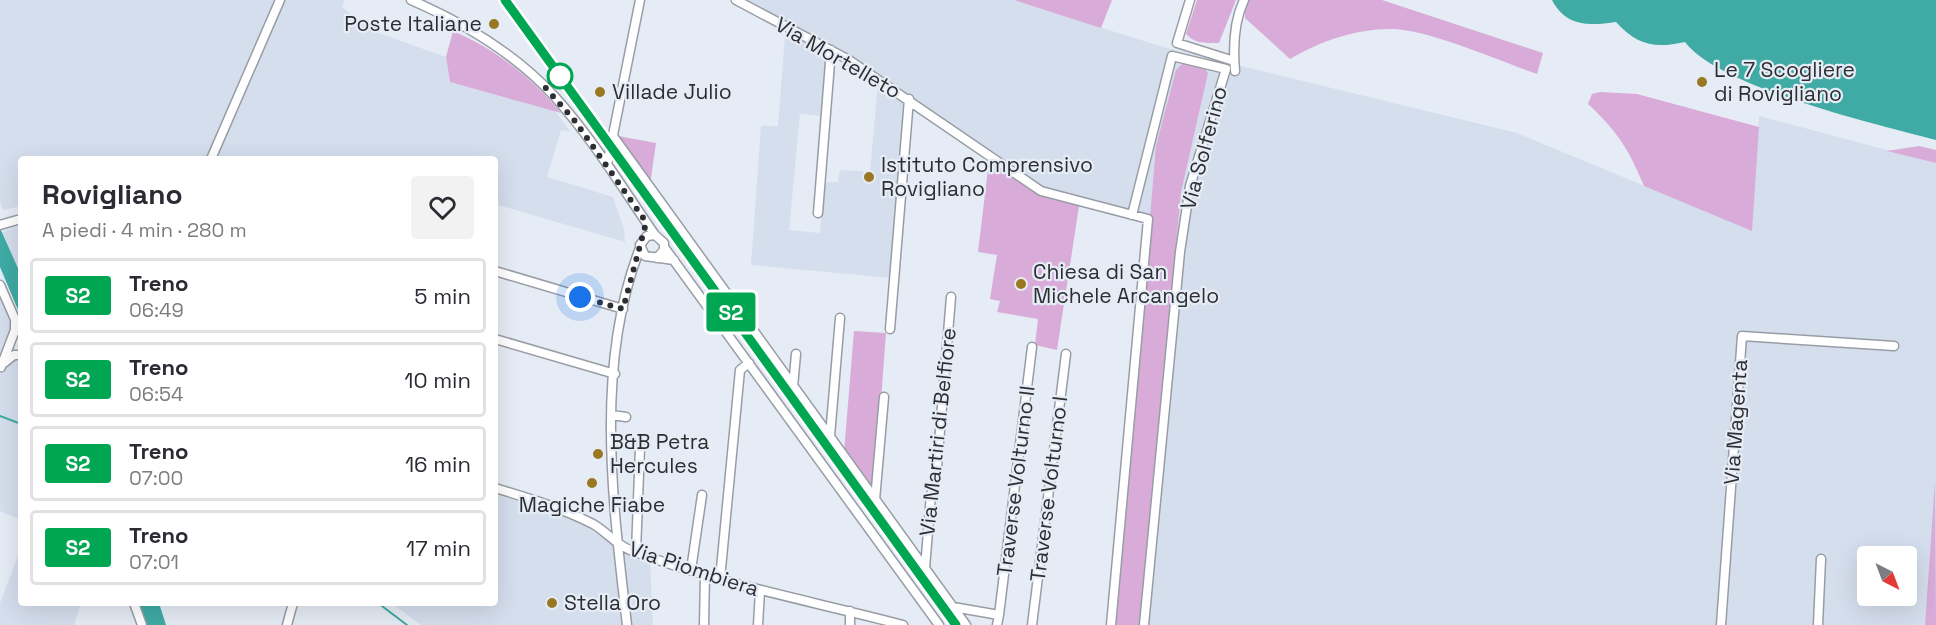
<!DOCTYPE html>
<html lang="it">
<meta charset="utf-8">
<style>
:root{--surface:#fff;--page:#f2f2f3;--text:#2b2b33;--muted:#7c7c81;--line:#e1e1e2}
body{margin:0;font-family:"Space Grotesk",sans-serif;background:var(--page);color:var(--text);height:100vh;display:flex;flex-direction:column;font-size:22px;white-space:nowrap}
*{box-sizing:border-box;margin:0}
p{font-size:20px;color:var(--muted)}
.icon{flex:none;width:33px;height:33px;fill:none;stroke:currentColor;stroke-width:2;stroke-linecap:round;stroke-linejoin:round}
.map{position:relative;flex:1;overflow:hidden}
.panel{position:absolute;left:18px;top:156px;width:480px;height:450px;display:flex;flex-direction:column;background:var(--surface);border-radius:6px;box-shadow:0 6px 24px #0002}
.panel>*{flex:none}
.badge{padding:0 12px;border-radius:4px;font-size:21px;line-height:39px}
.needle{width:39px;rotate:138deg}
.controls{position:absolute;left:1857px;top:546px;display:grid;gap:12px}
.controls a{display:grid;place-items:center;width:60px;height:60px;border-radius:6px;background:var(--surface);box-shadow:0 6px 24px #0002;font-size:30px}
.you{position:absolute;width:30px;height:30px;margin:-15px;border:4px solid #fff;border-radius:50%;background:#1a73e8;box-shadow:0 0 0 9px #1a73e833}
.map>.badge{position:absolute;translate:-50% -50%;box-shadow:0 0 0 3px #fff}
.round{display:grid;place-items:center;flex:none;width:63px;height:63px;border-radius:6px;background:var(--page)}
.head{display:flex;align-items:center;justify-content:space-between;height:102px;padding:0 24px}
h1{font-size:28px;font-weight:700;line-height:45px}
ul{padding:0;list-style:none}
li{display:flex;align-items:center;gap:18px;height:75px;margin:0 12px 9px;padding:0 12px;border:3px solid var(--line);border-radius:6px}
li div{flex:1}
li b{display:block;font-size:22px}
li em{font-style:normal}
li .badge{min-width:66px;font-weight:700;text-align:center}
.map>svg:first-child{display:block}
.built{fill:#d5deed;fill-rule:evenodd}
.green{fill:#d8abd8}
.water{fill:#3faba4}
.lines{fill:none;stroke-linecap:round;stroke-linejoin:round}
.stream{stroke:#3faba4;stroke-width:2}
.minor-casing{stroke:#989da5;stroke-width:11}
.minor{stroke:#fff;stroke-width:8}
.rail{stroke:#4c4e53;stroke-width:2;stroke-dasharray:8 8;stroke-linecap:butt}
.line-casing{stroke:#fff;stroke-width:14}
.line{stroke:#00a651;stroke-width:9}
.walk{stroke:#2c2e32;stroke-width:6;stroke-dasharray:0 10.8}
.poi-dot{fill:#997821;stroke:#e6ecf5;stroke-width:2}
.stop-dot{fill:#fff;stroke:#00a651;stroke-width:3}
.labels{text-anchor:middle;stroke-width:4.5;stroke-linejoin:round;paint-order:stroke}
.poi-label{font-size:21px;fill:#2c2e32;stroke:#e6ecf5;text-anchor:start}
.street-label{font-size:21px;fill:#2c2e32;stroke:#e6ecf5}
</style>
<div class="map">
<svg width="1936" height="625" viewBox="0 0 1936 625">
<rect width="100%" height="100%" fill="#e6ecf5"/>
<path class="built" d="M0 0H345L342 7 373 31 446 57 450 82 555 111 570 131 561 130 547 177 613 197 624 229 625 242 495 204V159H21V206L3 210 0 202Z
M741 0H1014L1163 47 1517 133 1751 230 1759 116 1936 163V625H1116L1151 220 1050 190 1036 183 845 54 828 52 822 116 800 114 789 230 820 233 824 182H838L840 170 870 172 878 83 906 102 891 278 751 265 761 126H778L786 23ZM1868 556H1906V596H1868Z
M21 225V275L2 232Z
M0 295 11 319 12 328 0 356Z
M14 359H21V520L0 511V360L7 367Z
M495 494 576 521 625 551 650 561 653 625H421L391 603H495Z
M19 553 21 603H81L74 625H0V603Z"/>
<path class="green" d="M1014 0H1112L1101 28Z
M1197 0H1236L1219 43C1206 43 1195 44 1186 34Z
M1248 0H1382L1543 53 1537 74C1499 61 1428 29 1391 29 1355 29 1321 41 1290 59L1245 18 1244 10Z
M453 31C495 49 531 77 561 113L450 82 446 57Z
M1184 62 1203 66 1208 73 1181 192 1140 625H1116L1156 146 1176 70Z
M1600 92 1637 94 1759 127 1752 231 1644 186C1628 148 1618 132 1588 104L1592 94Z
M618 136 656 143 650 185Z
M1919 146 1936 150V163L1887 151Z
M989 161C1020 181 1043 196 1079 206L1057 350 1035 345 1038 319 997 312 1000 301 990 299 997 255 978 252Z
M854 331 886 333 874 493 844 452Z
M1935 481 1936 625H1925Z"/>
<path class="water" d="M1552 0H1936V140C1877 124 1720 88 1685 42 1654 49 1637 45 1616 22 1590 26 1566 27 1552 0Z
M0 228 21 275V317L0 267Z
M139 603H159L166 625H147Z"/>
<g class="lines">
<path class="stream" d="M0 416 21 424
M378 603 407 625"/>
<g class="minor-casing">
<path id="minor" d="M411 0C464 23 516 54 555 97 593 139 623 189 655 235
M736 0 849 60 1041 191 1148 219 1111 625
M1190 0 1177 43 1234 61
M1235 71C1233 48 1234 21 1244 0
M613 136 966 625
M211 159 280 0
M607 165 640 0
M818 213 831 50
M1132 215 1172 56 1226 69 1190 186 1180 252 1144 625
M0 225 21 219
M664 247 939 625
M657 258 664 250V243L655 235 647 236 640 245 645 256 674 260
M495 271 623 309
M0 285 21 333
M890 329 909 99
M495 339 615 374
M4 363 14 355H21
M1 367 15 330V322
M793 387 796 354
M612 415 626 417
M830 436 840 318
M495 488C528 498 562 508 593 524 607 532 615 544 630 550 719 584 812 601 903 625
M875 500 884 397
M636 552 640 447
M925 568 931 495 936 479 951 297
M691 570 702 495
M720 579 740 370 749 363
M134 603 142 625
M953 607 999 615 1032 347
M287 625 293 603
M627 625C613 504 594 366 640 248
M704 625 705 574
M758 625 760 591
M850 625V611
M997 625 999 615
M1032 625 1066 354
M1721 625 1742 336 1894 346
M1818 625 1821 559"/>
</g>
<use href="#minor" class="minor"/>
<path class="rail" d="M500 0 951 625"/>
</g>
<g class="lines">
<g class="line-casing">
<path id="line" d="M505 0 956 625"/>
</g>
<use href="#line" class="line"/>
<path class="walk" d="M560 76 544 86 575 121 644 219 645 227 623 309 580 297"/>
</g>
<g class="poi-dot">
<circle cx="494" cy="24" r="6"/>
<circle cx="1702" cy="82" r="6"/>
<circle cx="600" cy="92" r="6"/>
<circle cx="869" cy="177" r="6"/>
<circle cx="1021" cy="284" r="6"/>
<circle cx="598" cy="454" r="6"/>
<circle cx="592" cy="483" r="6"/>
<circle cx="552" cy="603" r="6"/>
</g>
<circle class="stop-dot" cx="560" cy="76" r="12"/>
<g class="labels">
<g class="poi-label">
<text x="482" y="31" text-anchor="end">Poste Italiane</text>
<text x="1714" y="77">Le 7 Scogliere<tspan x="1714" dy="24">di Rovigliano</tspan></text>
<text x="612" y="99">Villade Julio</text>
<text x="881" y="172">Istituto Comprensivo<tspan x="881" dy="24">Rovigliano</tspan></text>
<text x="1033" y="279">Chiesa di San<tspan x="1033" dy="24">Michele Arcangelo</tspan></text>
<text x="610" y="449">B&amp;B Petra<tspan x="610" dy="24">Hercules</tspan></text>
<text x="592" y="512" text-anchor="middle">Magiche Fiabe</text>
<text x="564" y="610">Stella Oro</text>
</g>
<g class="street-label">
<text transform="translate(838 58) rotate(30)" y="7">Via Mortelleto</text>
<text transform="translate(1204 148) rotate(-75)" y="7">Via Solferino</text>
<text transform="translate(1736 422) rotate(-86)" y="7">Via Magenta</text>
<text transform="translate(938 432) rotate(-84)" y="7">Via Martiri di Belfiore</text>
<text transform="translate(1016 481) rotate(-83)" y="7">Traverse Volturno II</text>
<text transform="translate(1049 489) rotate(-83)" y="7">Traverse Volturno I</text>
<text transform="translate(694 569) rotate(18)" y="7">Via Piombiera</text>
</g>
</g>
</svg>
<div class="controls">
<a><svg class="needle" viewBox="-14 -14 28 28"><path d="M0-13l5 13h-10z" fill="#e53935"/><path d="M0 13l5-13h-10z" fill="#7c7c81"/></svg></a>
</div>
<div class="you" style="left:580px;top:297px"></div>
<b class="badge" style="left:731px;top:312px;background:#00a651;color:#fff">S2</b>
<section class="panel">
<div class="head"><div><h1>Rovigliano</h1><p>A piedi · 4 min · 280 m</p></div><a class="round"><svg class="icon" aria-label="heart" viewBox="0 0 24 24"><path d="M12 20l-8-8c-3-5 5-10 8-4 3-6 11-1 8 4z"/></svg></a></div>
<ul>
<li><span class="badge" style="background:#00a651;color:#fff">S2</span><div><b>Treno</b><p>06:49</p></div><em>5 min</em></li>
<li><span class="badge" style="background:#00a651;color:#fff">S2</span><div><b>Treno</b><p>06:54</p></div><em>10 min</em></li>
<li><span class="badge" style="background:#00a651;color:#fff">S2</span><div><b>Treno</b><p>07:00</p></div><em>16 min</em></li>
<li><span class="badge" style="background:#00a651;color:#fff">S2</span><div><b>Treno</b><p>07:01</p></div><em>17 min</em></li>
</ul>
</section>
</div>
